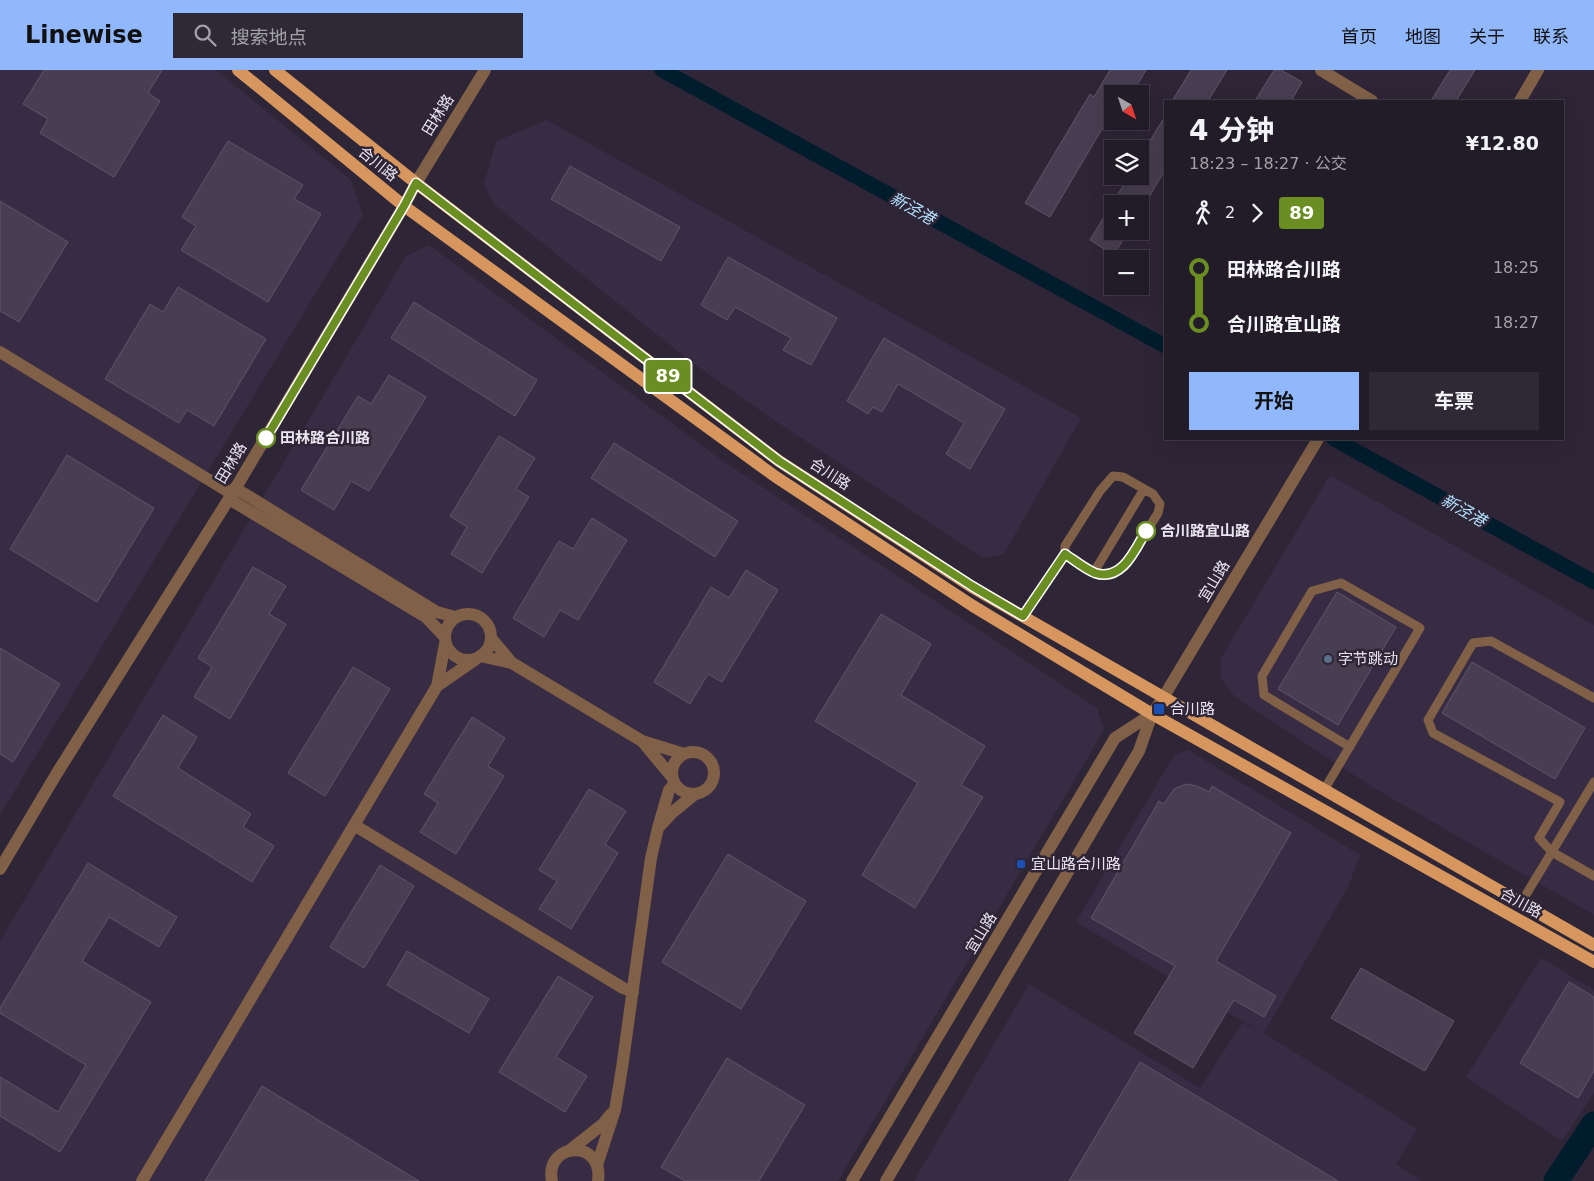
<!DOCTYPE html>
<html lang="zh">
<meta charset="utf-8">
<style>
:root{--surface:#221c29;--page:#2e2935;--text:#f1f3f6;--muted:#a2a1a8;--line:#3f3a46;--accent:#91b8fd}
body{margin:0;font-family:"DejaVu Sans","Noto Sans SC",sans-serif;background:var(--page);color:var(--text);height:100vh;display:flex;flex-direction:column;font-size:19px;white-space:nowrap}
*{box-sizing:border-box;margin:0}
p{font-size:16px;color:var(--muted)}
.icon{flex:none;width:28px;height:28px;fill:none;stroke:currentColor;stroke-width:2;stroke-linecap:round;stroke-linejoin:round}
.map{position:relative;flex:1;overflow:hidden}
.details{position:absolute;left:1164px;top:30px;width:400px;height:340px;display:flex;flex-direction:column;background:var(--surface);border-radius:0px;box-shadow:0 5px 20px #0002,0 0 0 1px var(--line)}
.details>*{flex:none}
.badge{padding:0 10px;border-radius:4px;font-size:18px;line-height:32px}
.needle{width:32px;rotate:141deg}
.tools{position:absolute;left:1104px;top:15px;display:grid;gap:10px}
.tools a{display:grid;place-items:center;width:45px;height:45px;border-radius:0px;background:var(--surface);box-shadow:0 5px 20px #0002,0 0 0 1px var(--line);font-size:25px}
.map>.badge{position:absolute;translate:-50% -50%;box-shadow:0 0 0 2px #fff}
.legs{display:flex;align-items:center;gap:8px;height:55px;padding:0 25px;font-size:16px}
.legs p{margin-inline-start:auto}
.head{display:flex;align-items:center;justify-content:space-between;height:85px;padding:0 25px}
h1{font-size:28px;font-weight:700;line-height:38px}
.cta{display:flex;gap:10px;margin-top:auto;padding:10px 25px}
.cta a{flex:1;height:58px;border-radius:0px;background:var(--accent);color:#111;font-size:20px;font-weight:700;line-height:58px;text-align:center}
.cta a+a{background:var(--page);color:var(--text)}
ul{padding:0 25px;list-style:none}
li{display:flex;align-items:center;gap:18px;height:55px;font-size:19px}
li i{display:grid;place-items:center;width:8px;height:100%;margin:0 6px;background:currentColor}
li i::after{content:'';width:12px;height:12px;margin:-6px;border:4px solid;border-radius:50%;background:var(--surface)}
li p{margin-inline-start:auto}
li:first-child i{background:linear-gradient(#0000 50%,currentColor 0)}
li:last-child i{background:linear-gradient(currentColor 50%,#0000 0)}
header{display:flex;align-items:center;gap:30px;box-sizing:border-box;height:70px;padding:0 25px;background:var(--accent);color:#111}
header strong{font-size:24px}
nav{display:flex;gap:28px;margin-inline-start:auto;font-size:18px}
.search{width:350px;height:45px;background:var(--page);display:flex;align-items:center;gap:12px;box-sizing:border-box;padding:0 18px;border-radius:0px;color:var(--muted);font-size:19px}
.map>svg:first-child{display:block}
.built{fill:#382c44}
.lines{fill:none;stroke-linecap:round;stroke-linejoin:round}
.canal{stroke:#001c2d;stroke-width:15}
.river{stroke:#001c2d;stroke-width:25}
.building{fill:#473e51;stroke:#5f556a}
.service{stroke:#806047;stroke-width:9}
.minor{stroke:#806047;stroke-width:12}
.tertiary{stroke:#806047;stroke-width:12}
.primary{stroke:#d6965e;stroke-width:12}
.line-1-casing{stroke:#fff;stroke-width:11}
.line-1{stroke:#6b8e23;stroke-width:8}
.stop-1-dot{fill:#fff;stroke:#6b8e23;stroke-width:2.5}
.service-dot{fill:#5c6f8a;stroke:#2e2537;stroke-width:2}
.transit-dot{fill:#1a4fb4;stroke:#2e2537;stroke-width:2}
.labels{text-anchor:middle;stroke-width:5;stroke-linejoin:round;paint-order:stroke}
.street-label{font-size:15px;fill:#eae4f0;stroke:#2e2537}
.stop-label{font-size:15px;font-weight:bold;fill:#eae4f0;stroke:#2e2537;text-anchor:start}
.poi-label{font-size:15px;fill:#eae4f0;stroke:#2e2537;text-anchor:start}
.water-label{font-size:16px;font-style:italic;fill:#b3e1fe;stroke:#2e2537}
</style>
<header>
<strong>Linewise</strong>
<div class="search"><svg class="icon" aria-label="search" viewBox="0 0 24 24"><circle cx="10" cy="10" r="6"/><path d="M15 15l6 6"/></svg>搜索地点</div>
<nav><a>首页</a><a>地图</a><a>关于</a><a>联系</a></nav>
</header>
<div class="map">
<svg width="1594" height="1111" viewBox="0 0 1594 1111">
<rect width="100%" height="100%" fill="#2e2537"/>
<path class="built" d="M0 0H216L351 110 363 145 0 745Z
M547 50 1081 348 1004 484 983 488 774 350 690 291 495 135 484 115 496 71Z
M429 175 723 391 1097 638 1104 660 838 1111H0V871L406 186Z
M1330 405 1594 555V845L1374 718 1235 627 1221 609V588Z
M1188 680 1360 785 1348 817 1264 963 1417 1059 1396 1094 1421 1111H914L1029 914 1200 1018 1242 953 1256 959 1076 852 1174 685Z
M1541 888 1594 920V1023L1562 1071 1466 1007Z"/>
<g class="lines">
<path class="canal" d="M662 0 1165 276
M1334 369 1594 512"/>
<path class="river" d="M1556 1111 1594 1054"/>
</g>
<path class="building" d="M44 0H162L148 23 160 31 114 107 40 63 48 49 23 34Z
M1110 0H1146L1132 24H1112V42L1050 147 1025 133 1090 24 1094 27Z
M1191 0H1227L1208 31H1172Z
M1274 0H1281L1302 12 1291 31H1255Z
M1450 0H1475L1456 31H1431Z
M1165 46V100L1145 134H1112V161H1128L1114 185 1090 170 1129 106H1140V87Z
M228 71 303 115 294 129 321 144 268 232 181 180 196 156 182 147Z
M570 96 680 157 661 191 551 129Z
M0 131 68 172 19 252 0 241Z
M728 187 837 248 811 295 783 280 791 268 735 237 727 250 701 235Z
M178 217 266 269 214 356 187 340 179 353 105 309 150 234 163 242Z
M414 232 537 310 515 346 391 268Z
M884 268 1005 339 970 399 946 384 964 353 898 314 882 342 873 337 868 344 847 331Z
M389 305 426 327 369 421 351 411 334 440 301 420 358 326 371 334Z
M499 366 535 388 516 419 529 427 482 503 451 484 467 457 450 446Z
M614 373 738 451 715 487 591 408Z
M67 385 154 438 97 532 10 479Z
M592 448 627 470 578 550 560 540 544 567 513 548 559 471 573 479Z
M253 497 286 516 269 544 286 554 230 649 194 627 212 597 198 588Z
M746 500 778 520 722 612 708 604 690 634 654 612 711 517 729 528Z
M1337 522 1396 557 1338 655 1278 619Z
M881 544 931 574 901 625 985 676 961 715 983 727 915 838 862 805 918 713 815 651Z
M0 578 60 614 13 692 0 684Z
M1472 592 1585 658 1555 709 1442 643Z
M353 597 390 619 325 726 288 703Z
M163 645 197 667 178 698 251 744 243 757 274 776 252 812 113 726Z
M472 647 505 668 488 696 504 706 456 784 420 762 438 733 424 724Z
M1186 714 1197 716 1209 722 1212 716 1291 763 1216 891 1276 926 1264 947 1234 930 1193 998 1134 963 1175 896 1091 848 1159 731 1164 734 1174 719Z
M589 719 626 741 605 774 618 783 571 859 539 839 557 811 539 800Z
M728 784 806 831 741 939 662 892Z
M88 793 177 847 159 877 109 847 82 891 151 932 60 1082 0 1046V1007L58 1042 86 995 0 943V938Z
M380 795 414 816 364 898 330 877Z
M407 881 489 929 469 963 387 915Z
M1361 898 1454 951 1425 1001 1331 948Z
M558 906 593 927 556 987 587 1006 565 1042 499 1002Z
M1569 912 1594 927V1001L1578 1028 1520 993Z
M727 988 805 1035 759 1111H685L661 1097Z
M1140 992 1338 1111H1069Z
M262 1016 396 1097 419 1111H205Z"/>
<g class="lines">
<path class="service" d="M1094 502 1144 419
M1023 546 1065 484V476L1100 421 1113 406 1123 407 1153 424 1160 434 1158 443 1125 496 1114 502 1103 504 1094 502 1065 484
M1594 628 1491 571 1473 573 1428 650 1433 663 1560 732 1539 768 1552 782 1594 806
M1324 720 1420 558 1341 513 1312 521 1262 606 1264 625 1350 677
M1521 833 1594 712"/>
<path class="minor" d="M1321 0 1372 31
M0 282 232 424
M235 418 437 542 455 547
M229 429 426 547 444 566
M445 567a23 23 0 1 1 46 0a23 23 0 1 1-46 0Z
M445 574 437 616 476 589
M480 586 512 593 491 568
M512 593 642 671
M672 703a21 21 0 1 1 42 0a21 21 0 1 1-42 0Z
M672 707 642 671 684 684
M674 714 669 720 658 758 673 742 695 724
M354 755 623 918 633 922
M570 1080 603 1054 611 1044
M597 1095 615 1040 622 998 651 788 658 758
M142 1111 437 616
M552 1111C544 1072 604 1068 598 1111"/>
<path class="tertiary" d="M1520 31 1538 0
M0 799 57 703 232 424 404 136 416 113 485 0
M852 1111 1115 668 1152 644
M886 1111 1139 681 1152 644 1163 628 1318 369"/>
<path class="primary" d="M238 0 404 136 776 407 973 536 1152 644 1594 892
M275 0 416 113 779 391 972 517 1594 875"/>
</g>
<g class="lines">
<g class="line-1-casing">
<path id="line-1" d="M266 368 404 136 416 113 779 391 972 516 1023 546 1065 484C1074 490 1085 499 1095 503 1122 512 1135 480 1146 461"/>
</g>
<use href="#line-1" class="line-1"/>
</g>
<g class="stop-1-dot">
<circle cx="266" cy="368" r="9"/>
<circle cx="1146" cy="461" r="9"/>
</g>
<circle class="service-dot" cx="1328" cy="589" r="5"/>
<g class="transit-dot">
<rect x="1153" y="633" width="12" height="12" rx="2.5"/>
<rect x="1016" y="789" width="10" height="10" rx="2.5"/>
</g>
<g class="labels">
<g class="street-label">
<text transform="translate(438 45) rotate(-58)" y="5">田林路</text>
<text transform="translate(378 94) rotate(39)" y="5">合川路</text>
<text transform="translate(231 393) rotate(-59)" y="5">田林路</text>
<text transform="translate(830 404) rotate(33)" y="5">合川路</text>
<text transform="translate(1214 511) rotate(-59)" y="5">宜山路</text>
<text transform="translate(1521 833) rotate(29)" y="5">合川路</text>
<text transform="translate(981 863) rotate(-59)" y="5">宜山路</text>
</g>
<g class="stop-label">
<text x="280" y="373">田林路合川路</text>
<text x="1160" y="466">合川路宜山路</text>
</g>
<g class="poi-label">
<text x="1338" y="594">字节跳动</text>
<text x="1170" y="644">合川路</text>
<text x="1031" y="799">宜山路合川路</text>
</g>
<g class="water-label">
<text transform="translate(913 138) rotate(29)" y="6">新泾港</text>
<text transform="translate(1464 440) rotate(29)" y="6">新泾港</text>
</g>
</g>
</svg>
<div class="tools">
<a><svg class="needle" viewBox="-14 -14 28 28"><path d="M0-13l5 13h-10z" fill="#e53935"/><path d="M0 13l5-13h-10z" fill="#a2a1a8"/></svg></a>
<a><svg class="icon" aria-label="layers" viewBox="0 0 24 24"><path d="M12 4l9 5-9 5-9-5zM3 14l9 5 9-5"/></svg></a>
<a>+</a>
<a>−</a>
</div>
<b class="badge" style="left:668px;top:306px;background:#6b8e23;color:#fff">89</b>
<section class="details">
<div class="head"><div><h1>4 分钟</h1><p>18:23 – 18:27 · 公交</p></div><b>¥12.80</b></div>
<div class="legs"><svg class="icon" aria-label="walk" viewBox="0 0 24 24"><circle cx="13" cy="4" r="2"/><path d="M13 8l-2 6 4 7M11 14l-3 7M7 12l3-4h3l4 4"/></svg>2<svg class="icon" aria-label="forward" viewBox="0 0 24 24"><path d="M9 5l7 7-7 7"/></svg><b class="badge" style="background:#6b8e23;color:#fff">89</b></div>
<ul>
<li><i style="color:#6b8e23"></i><b>田林路合川路</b><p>18:25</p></li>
<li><i style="color:#6b8e23"></i><b>合川路宜山路</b><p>18:27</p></li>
</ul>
<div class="cta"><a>开始</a><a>车票</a></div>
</section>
</div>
